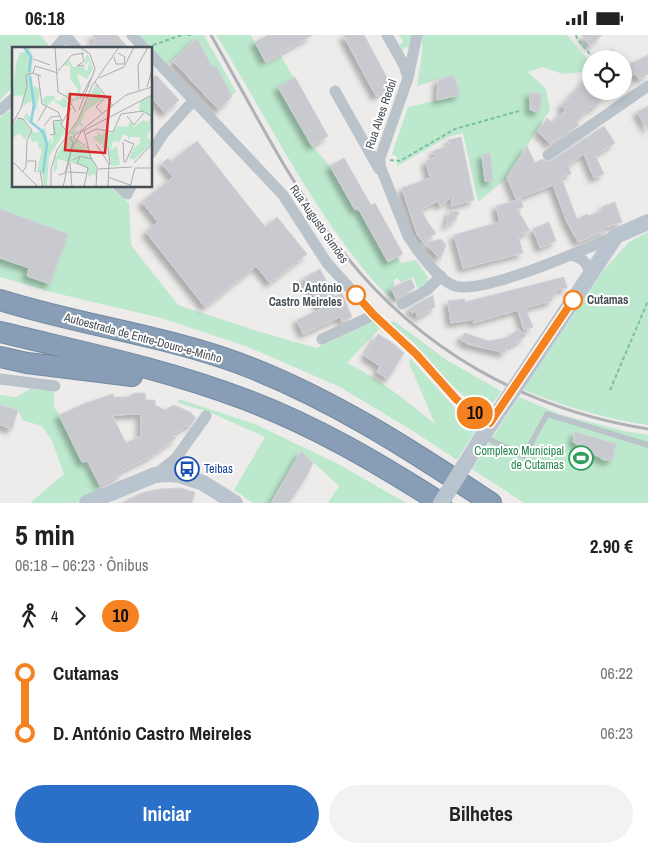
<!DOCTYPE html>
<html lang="pt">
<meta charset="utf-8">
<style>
:root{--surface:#fff;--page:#f2f2f2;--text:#222;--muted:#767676;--accent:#2b70c8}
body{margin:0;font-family:"Archivo Narrow",sans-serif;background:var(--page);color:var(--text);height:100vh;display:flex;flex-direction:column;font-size:19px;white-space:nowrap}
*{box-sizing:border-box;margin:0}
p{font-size:16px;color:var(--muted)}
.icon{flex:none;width:28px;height:28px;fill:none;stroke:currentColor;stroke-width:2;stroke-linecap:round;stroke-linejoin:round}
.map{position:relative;height:468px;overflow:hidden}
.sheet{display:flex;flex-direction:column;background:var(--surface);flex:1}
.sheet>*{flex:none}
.badge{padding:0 10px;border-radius:16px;font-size:18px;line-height:32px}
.fabs{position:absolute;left:582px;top:15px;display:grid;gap:10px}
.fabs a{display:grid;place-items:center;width:50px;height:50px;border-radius:50%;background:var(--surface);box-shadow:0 2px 8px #0003;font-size:25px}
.map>.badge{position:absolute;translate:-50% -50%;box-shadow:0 0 0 2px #fff}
.legs{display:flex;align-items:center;gap:8px;height:55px;padding:0 15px;font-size:16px}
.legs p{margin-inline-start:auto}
.summary{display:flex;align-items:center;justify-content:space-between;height:85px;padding:0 15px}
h1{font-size:28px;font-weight:700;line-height:38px}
.cta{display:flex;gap:10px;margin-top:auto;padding:10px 15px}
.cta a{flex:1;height:58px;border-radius:30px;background:var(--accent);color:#fff;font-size:20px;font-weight:700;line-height:58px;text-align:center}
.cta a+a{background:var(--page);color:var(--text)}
ul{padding:0 15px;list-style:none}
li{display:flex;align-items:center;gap:18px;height:60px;font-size:19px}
li i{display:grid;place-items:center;width:8px;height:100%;margin:0 6px;background:currentColor}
li i::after{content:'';width:12px;height:12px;margin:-6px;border:4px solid;border-radius:50%;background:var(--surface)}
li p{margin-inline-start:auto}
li:first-child i{background:linear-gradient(#0000 50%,currentColor 0)}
li:last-child i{background:linear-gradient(currentColor 50%,#0000 0)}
.status{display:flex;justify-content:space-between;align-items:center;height:35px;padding:0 25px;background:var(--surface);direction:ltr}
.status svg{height:14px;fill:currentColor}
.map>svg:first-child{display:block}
.green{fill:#bce8cd}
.building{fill:#c9cad0;stroke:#d0d2d6;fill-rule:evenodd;filter:url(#shadow)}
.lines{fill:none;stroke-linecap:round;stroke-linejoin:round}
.highway-casing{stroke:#7389a1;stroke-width:22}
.path{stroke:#78c29d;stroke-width:2;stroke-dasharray:4 2.5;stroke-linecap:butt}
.lane{stroke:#bac3c9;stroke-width:5.5}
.street{stroke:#bac3c9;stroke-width:11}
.secondary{stroke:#bac4ce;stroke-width:16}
.highway{stroke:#879eb6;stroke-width:20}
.rail{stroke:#aeb1b5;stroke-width:3}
.secondary-bridge{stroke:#bac4ce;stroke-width:16}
.line-1-casing{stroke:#fff;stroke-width:11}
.line-1{stroke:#f58220;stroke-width:8}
.stop-1-dot{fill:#fff;stroke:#f58220;stroke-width:2.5}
.labels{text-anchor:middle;stroke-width:4;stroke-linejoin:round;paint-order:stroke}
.street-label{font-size:12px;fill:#464e56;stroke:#fff}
.stop-label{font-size:12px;font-weight:bold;fill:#464e56;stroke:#fff;text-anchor:end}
.leisure-label{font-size:12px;fill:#27864d;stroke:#fff;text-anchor:end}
.transit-label{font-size:12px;fill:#164399;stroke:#fff;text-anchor:start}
.inset-river{fill:none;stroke:#8ed0e1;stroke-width:2.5}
.inset-road{fill:none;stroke:#abacaf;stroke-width:1}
.view{fill:#d62828;fill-opacity:0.15;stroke:#d62828;stroke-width:2.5}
.inset-edge{fill:none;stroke:#464e56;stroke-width:2.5}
</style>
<div class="status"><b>06:18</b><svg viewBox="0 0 49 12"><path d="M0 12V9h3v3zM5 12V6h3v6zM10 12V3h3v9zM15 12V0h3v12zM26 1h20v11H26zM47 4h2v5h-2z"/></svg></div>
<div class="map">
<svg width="648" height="468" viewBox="0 0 648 468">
<defs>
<filter id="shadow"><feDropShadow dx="-4.5" dy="4.5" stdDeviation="2.5" flood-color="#0004"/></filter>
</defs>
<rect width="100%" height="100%" fill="#eeebeb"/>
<path class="green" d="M0 0H40L48 9 44 14H14V51L0 65Z
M140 0H204L236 57 231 61 216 31 213 33 197 3 167 30Z
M216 0H251L266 29 281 21 294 43 278 52 312 111 330 131 355 175 360 177 388 227 397 222 401 228 416 225 428 242 427 249 418 254 413 242 401 247 397 243 394 246V252L391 253 396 266C374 251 358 227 342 206 295 141 258 68 216 0Z
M399 0H412L409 11 402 15 399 10 403 7Z
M422 0H567L591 28 583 37 563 39 542 32 528 37 546 54 550 75 506 144 478 167 463 98 448 102 397 131V122L392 119 408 72 460 60 454 40 417 51 422 18Z
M14 73V151H109L129 168 131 210 178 270 251 294 316 313 375 286 380 293 347 328C380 344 407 366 435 389L409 328 410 323 454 372 477 393 457 425 413 396 340 352 248 312 161 283 51 257 0 242V82Z
M648 197V390C605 384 564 371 523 355L602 237 629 207Z
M394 286 448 326 501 356C497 362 494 370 485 370 463 370 434 328 419 313 411 304 400 296 390 288Z
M30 354 54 356V371L101 455 76 468H30L64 439 52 406 42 391 22 385 18 375 0 370V360L16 362Z
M519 362 559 379 624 396 648 400V468H524L472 434Z
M179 364 255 389 340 430 406 468H328L339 451 301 416 271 468H253L234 455 265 402 209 377 178 368Z"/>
<path class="building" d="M92 0H117L129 14H85L96 5Z
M268 0H313L265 26 255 7Z
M343 0H364L392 52 376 61Z
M582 0H602L590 11Z
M197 3 213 33 216 31 232 61 219 75 173 26Z
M610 15H613L622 24H600Z
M648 20V39L639 44 635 39 624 47V32Z
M591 39V56H609L593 74 591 72 576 87 579 90 550 109 538 96 547 83 552 88 565 75 561 71Z
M156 40 179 65 165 78 151 62V45Z
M454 40 460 60 437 65 438 45Z
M295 42 328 101 312 111 278 52Z
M530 57 542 59 539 77 530 75Z
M648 71V95L637 77Z
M604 91 615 108 595 120 604 139 594 143 584 119 568 130 571 139 561 142 577 184 587 179 589 181 603 175 602 172 615 167 622 187 605 193 607 195 578 207 567 187 553 150 516 164 507 142 527 111 535 128 542 124 549 127Z
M461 102 474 165 451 171 453 161 440 171 438 166 421 174 427 186 436 198 423 207 417 199 402 153 430 143 426 126 435 122 433 116 450 110 448 105Z
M197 106 265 192 277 182 307 219 270 248 256 231 205 272 146 197 158 187 142 167 173 142 162 129 168 123 171 127Z
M490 118 493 146H485L482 120Z
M344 123 371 170 375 168 403 219 388 227 358 173 355 175 330 131Z
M521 164 523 172 517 174 530 196 518 200 523 218 463 233 454 200 500 187 496 171Z
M0 174 68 199 50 249 27 241 29 233 0 223Z
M450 176 459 177 456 184 446 191Z
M549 187 556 206 540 213 533 194Z
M441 204 446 210 440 224 425 208Z
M320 234 335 261 342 258 352 282 342 287 340 282 303 299 297 285 321 274 304 243Z
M564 242 567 253 557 255 551 266 525 273 533 292 524 295 518 275 473 288 476 284 451 288 448 266 465 264V267Z
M411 244 415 253 396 264 391 253Z
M433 260 435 272 418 282 415 276 412 278 410 273Z
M519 294 526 301 515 308 506 312 505 318 468 309 460 304 465 298 488 306 500 304 508 302Z
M378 299 394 309 404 318 388 344 377 337 380 331 365 321Z
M134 358H145L146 365H155V370L165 375 174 370 190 377 196 383 190 391 188 390 173 399 176 403 149 422 121 436 122 439 100 450 88 426 82 427 59 380 86 368 113 359 114 362H128ZM141 379V401L126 408 112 380Z
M0 370 18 375 12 394 0 390Z
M575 397 616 409 612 425H604L573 407Z
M301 416 313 428 306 442 289 468H271Z
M180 453 195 457 192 468H122L141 458 160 454Z"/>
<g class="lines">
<g class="highway-casing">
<path id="highway" d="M0 265C79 290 163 300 241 329 331 363 411 415 491 468
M0 297C82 317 165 334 244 364 314 390 378 428 441 468
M0 322 27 328 132 341"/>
</g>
<path class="path" d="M187 0H191
M576 0 577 3 594 24
M153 10 182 0
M390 125 400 126 455 94 519 76
M610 355 648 266"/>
<path class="lane" d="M484 402 524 421 547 379 648 410"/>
<path class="street" d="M132 0 145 14
M387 0 404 30 408 43
M417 0 408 43 380 123V131L408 201C417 215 439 246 455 251 483 260 587 213 616 201
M66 1 77 14
M55 14 67 0
M151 20 283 160 327 228 374 280 416 319 457 365 490 388
M335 56 379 134
M0 75 14 63
M151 118 163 99 194 65
M548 120 648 51
M118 151 127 159 131 151
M570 220C582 223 586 226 590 237
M402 269 427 255 441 241
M322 304 374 280
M0 344 55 351
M155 440 176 423 206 381"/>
<path class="secondary" d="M522 342 616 201 648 187
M482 402 506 366
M87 468 155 440 169 439 179 440 203 448 235 468"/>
<use href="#highway" class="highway"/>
<path class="rail" d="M211 0C252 72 291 151 342 216 419 315 525 374 648 394"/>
<path class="secondary-bridge" d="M506 366 522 342
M441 468 482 402"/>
</g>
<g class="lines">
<g class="line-1-casing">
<path id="line-1" d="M356 260 374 280 416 319 457 365 490 388 573 265"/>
</g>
<use href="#line-1" class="line-1"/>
</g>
<defs>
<g id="stadium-ring" transform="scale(1.25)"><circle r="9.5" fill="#fff" stroke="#2e9e5b" stroke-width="1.5"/><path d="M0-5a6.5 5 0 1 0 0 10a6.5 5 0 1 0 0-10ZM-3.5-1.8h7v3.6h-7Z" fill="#2e9e5b"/></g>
<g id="bus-ring" transform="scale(1.25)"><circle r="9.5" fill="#fff" stroke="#1a4fb4" stroke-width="1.5"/><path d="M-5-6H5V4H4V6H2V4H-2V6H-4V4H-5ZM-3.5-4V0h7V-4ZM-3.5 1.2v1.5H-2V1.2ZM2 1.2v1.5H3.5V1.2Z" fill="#1a4fb4"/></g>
</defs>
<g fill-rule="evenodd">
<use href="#stadium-ring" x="581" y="423"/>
<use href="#bus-ring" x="187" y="434"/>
</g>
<g class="stop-1-dot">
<circle cx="356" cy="260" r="9"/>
<circle cx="573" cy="265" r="9"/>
</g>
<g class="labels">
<g class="street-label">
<text transform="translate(381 79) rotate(-71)" y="4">Rua Alves Redol</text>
<text transform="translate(319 189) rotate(55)" y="4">Rua Augusto Simões</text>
<text transform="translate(143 303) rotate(15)" y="4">Autoestrada de Entre-Douro-e-Minho</text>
</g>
<g class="stop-label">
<text x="342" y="257">D. António<tspan x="342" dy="14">Castro Meireles</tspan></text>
<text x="587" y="269" text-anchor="start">Cutamas</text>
</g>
<g class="leisure-label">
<text x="564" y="420">Complexo Municipal<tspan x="564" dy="14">de Cutamas</tspan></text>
</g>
<g class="transit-label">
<text x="204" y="438">Teibas</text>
</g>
</g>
<g transform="translate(12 12)">
<rect width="140" height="140" fill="#eeebeb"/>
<path d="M12 0 17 1 21 9 18 38 26 41 28 45 24 63 20 65 21 79 12 71 14 66 19 70 21 54 10 59 11 48 0 50 4 16 8 6 16 4ZM42 0 67 1 75 5 81 22 75 32 67 27 65 29 69 39 67 52 58 56 54 49 55 45 60 52 64 51 66 42 58 32V19L51 18 57 12 61 20 74 19 72 22 75 24 78 14 72 18 75 6 67 2ZM84 37 92 51 74 64 69 75 71 81 67 78 62 84 67 83 61 89 58 87ZM140 48V69L127 63 128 55ZM34 49H43L42 52 48 55 52 50 57 57 52 61 41 53 34 60 30 54ZM139 69 140 79 135 90 140 96 122 113 117 111 120 104 123 105 121 102 128 96V90H118L116 93V89L111 87 108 95 101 94 99 102 91 101V96L88 97 80 90 86 89 84 84 91 89V86H100L106 79 116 80 118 74 122 80 131 73 136 75ZM5 72H11L19 84 14 93 7 86 0 92V79ZM49 73 53 85 37 109 35 140H32L30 125H25L30 102 26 101V94L20 95 18 89 20 85 25 86 33 80 36 94 40 91 39 97 41 96V76ZM57 88 76 103 84 119V129L80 127 77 131 75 120 45 112V122L41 126 43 111ZM105 99 108 118 99 119 97 104Z" fill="#bce8cd"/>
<path class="inset-river" d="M12 0 19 10 17 25M18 29 22 58 19 75 31 85 35 97 31 126"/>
<path class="inset-road" d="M43 0 46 45 55 50 64 65M70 6 72 14 65 19 72 18M102 10 104 17H112L113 10 106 6M21 12 38 18M46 24 60 8 72 6M26 28 30 57 46 65 50 74M29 29 21 26 23 19 46 26M87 31 112 20 122 0M83 35 101 59M135 40 140 23M127 43 126 18 136 0M68 52 79 31M67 63 83 22 78 7 68 0M91 67 84 60 93 51M115 69 122 78 132 66M5 71 11 72 20 83 15 94 14 120 11 124M26 74 34 60M0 77 9 61 15 40 14 28 21 26M32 79 39 70 48 69M72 83 79 111 85 120 84 140M56 86 49 77 59 61M74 87 84 82 101 85 109 67 131 64 140 70M38 88 43 87 41 74 50 73M61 90 114 48 140 40M61 90 76 101M112 93 122 97 113 116M111 95 112 115M84 97 97 117 96 140M96 101 98 118M68 110 65 116 76 121 72 140M61 113 68 109 80 112M0 114 26 140M15 114H24L23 125M58 116 60 140M122 116 140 97M123 121H140M86 122 120 120M28 124 31 140M56 125 74 126M47 128 53 126 61 95 58 92 60 89M96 130 118 138M39 140V122L45 103 66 73 80 39 107 0M51 140 60 101 69 85 140 48M118 140 123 121"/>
<path class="view" d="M58 47 98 50 93 106 53 103Z"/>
<rect width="140" height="140" class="inset-edge"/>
</g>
</svg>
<div class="fabs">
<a><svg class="icon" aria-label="locate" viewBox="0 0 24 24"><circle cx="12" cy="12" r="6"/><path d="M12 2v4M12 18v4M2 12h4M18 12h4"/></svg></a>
</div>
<b class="badge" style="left:475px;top:378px;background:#f58220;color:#111">10</b>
</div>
<section class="sheet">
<div class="summary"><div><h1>5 min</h1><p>06:18 – 06:23 · Ônibus</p></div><b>2.90 €</b></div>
<div class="legs"><svg class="icon" aria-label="walk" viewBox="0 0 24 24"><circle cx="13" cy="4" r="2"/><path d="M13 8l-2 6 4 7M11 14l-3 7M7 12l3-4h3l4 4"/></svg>4<svg class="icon" aria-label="forward" viewBox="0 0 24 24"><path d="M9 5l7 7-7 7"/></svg><b class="badge" style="background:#f58220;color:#111">10</b></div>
<ul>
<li><i style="color:#f58220"></i><b>Cutamas</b><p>06:22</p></li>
<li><i style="color:#f58220"></i><b>D. António Castro Meireles</b><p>06:23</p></li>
</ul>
<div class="cta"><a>Iniciar</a><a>Bilhetes</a></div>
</section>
